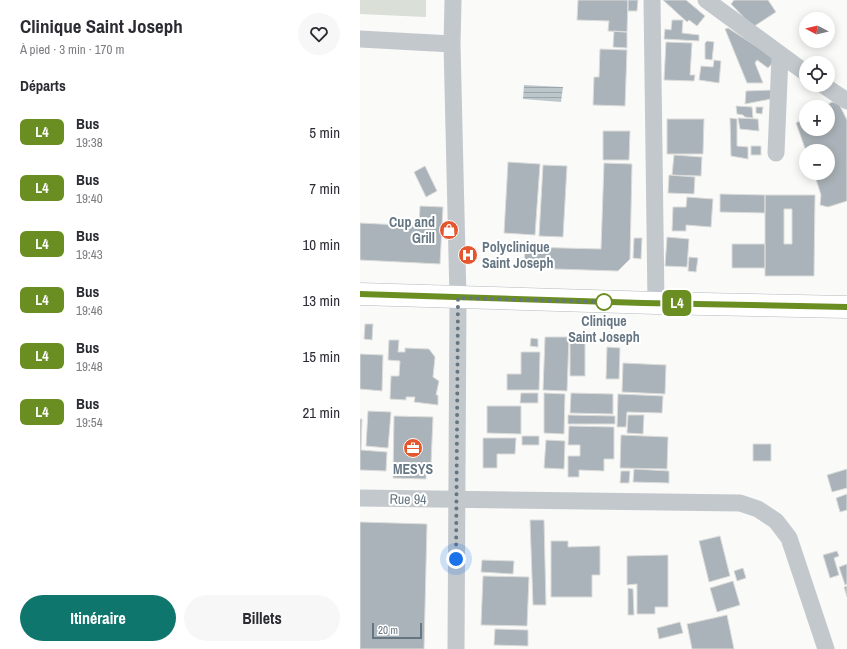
<!DOCTYPE html>
<html lang="fr">
<meta charset="utf-8">
<style>
:root{--surface:#fff;--page:#f7f7f7;--text:#2b2b33;--muted:#7c7c81;--accent:#0f766e}
body{margin:0;font-family:"Archivo Narrow",sans-serif;background:var(--page);color:var(--text);height:100vh;display:flex;flex-direction:column;font-size:15px;white-space:nowrap}
*{box-sizing:border-box;margin:0}
p{font-size:13px;color:var(--muted)}
.icon{flex:none;width:22px;height:22px;fill:none;stroke:currentColor;stroke-width:2;stroke-linecap:round;stroke-linejoin:round}
.map{position:relative;flex:1;overflow:hidden}
.drawer{display:flex;flex-direction:column;background:var(--surface);width:360px}
.drawer>*{flex:none}
.badge{padding:0 8px;border-radius:6px;font-size:14px;line-height:26px}
.needle{width:26px;rotate:277deg}
.buttons{position:absolute;left:439px;top:12px;display:grid;gap:8px}
.buttons a{display:grid;place-items:center;width:36px;height:36px;border-radius:50%;background:var(--surface);box-shadow:0 2px 10px #0003;font-size:20px}
.scale{position:absolute;left:12px;bottom:10px;width:50px;box-sizing:border-box;padding-left:4px;border:2px solid #657683;border-top:0;font-size:11px;line-height:14px;white-space:nowrap;color:#657683;-webkit-text-stroke:3px #fff;paint-order:stroke}
.you{position:absolute;width:20px;height:20px;margin:-10px;border:3px solid #fff;border-radius:50%;background:#1a73e8;box-shadow:0 0 0 6px #1a73e833}
.map>.badge{position:absolute;translate:-50% -50%;box-shadow:0 0 0 2px #fff}
h2{padding:0 20px;font-size:15px;line-height:36px}
.round{display:grid;place-items:center;flex:none;width:42px;height:42px;border-radius:21px;background:var(--page)}
.headline{display:flex;align-items:center;justify-content:space-between;height:68px;padding:0 20px}
h1{font-size:19px;font-weight:700;line-height:30px}
.cta{display:flex;gap:8px;margin-top:auto;padding:8px 20px}
.cta a{flex:1;height:46px;border-radius:24px;background:var(--accent);color:#fff;font-size:16px;font-weight:700;line-height:46px;text-align:center}
.cta a+a{background:var(--page);color:var(--text)}
ul{padding:0;list-style:none}
li{display:flex;align-items:center;gap:12px;height:56px;padding:0 20px}
li div{flex:1}
li b{display:block;font-size:15px}
li em{font-style:normal}
li .badge{min-width:44px;font-weight:700;text-align:center}
main{display:flex;flex:1;min-height:0}
.map>svg:first-child{display:block}
.green{fill:#dadfd7}
.water{fill:url(#water-rules)}
.building{fill:#aab3b9;stroke:#dcdcda;fill-rule:evenodd}
.lines{fill:none;stroke-linecap:round;stroke-linejoin:round}
.major-casing{stroke:#b5babe;stroke-width:23}
.minor{stroke:#c3c8cc;stroke-width:17}
.major{stroke:#fff;stroke-width:22}
.line-casing{stroke:#fff;stroke-width:9}
.line{stroke:#6b8e23;stroke-width:6}
.walk{stroke:#657683;stroke-width:4;stroke-dasharray:0 7.2}
.stop-dot{fill:#fff;stroke:#6b8e23;stroke-width:2}
.labels{text-anchor:middle;stroke-width:4;stroke-linejoin:round;paint-order:stroke}
.poi-label{font-size:14px;font-weight:bold;fill:#657683;stroke:#fff;text-anchor:end}
.stop-label{font-size:14px;font-weight:bold;fill:#657683;stroke:#fff}
.street-label{font-size:14px;fill:#657683;stroke:#fff}
</style>
<main>
<section class="drawer">
<div class="headline"><div><h1>Clinique Saint Joseph</h1><p>À pied · 3 min · 170 m</p></div><a class="round"><svg class="icon" aria-label="heart" viewBox="0 0 24 24"><path d="M12 20l-8-8c-3-5 5-10 8-4 3-6 11-1 8 4z"/></svg></a></div>
<h2>Départs</h2>
<ul>
<li><span class="badge" style="background:#6b8e23;color:#fff">L4</span><div><b>Bus</b><p>19:38</p></div><em>5 min</em></li>
<li><span class="badge" style="background:#6b8e23;color:#fff">L4</span><div><b>Bus</b><p>19:40</p></div><em>7 min</em></li>
<li><span class="badge" style="background:#6b8e23;color:#fff">L4</span><div><b>Bus</b><p>19:43</p></div><em>10 min</em></li>
<li><span class="badge" style="background:#6b8e23;color:#fff">L4</span><div><b>Bus</b><p>19:46</p></div><em>13 min</em></li>
<li><span class="badge" style="background:#6b8e23;color:#fff">L4</span><div><b>Bus</b><p>19:48</p></div><em>15 min</em></li>
<li><span class="badge" style="background:#6b8e23;color:#fff">L4</span><div><b>Bus</b><p>19:54</p></div><em>21 min</em></li>
</ul>
<div class="cta"><a>Itinéraire</a><a>Billets</a></div>
</section>
<div class="map">
<svg width="487" height="649" viewBox="0 0 487 649">
<defs>
<pattern id="water-rules" width="6" height="5" patternUnits="userSpaceOnUse"><rect width="6" height="5" fill="#bbc7cb"/><path d="M0 2.5h6" fill="none" stroke="#9ca6aa"/></pattern>
</defs>
<rect width="100%" height="100%" fill="#fafaf8"/>
<path class="green" d="M0 0H66V17L0 14Z"/>
<path class="water" d="M164 85 203 87 201 102 163 99Z"/>
<path class="building" d="M218 0H268L267 32 248 31 249 21 217 20Z
M268 0H278L277 11H268Z
M303 0H326L345 16 337 26 329 20 327 22Z
M374 0H408L416 12 393 27 371 4Z
M312 20H323L322 33 339 35V41L304 39 305 29 311 30Z
M368 28 416 59 408 68 397 60 395 63 403 83H387L365 29Z
M254 31 267 32V48L253 47Z
M347 41 354 42 352 60 345 59V43Z
M306 42 332 43 330 75H335L334 81 304 80Z
M240 49 267 50 265 106 233 105 234 77H239Z
M354 60 361 61 359 83 339 80 341 66 353 67Z
M412 90 411 99 385 104 386 91Z
M472 102 479 104 487 120V201L468 207 460 205 461 195 454 173H468V151H446L436 123 446 117V129H468V107H463Z
M376 106 392 107 393 118 385 117 383 115 377 114Z
M396 107H403L402 114 396 113Z
M370 118 377 119V146L388 147V159L371 156Z
M378 118 398 119 399 131 380 129Z
M307 119H344L343 154H307Z
M243 131H270L269 160H243Z
M391 146H401V155H391Z
M314 155 342 157 341 176 312 175Z
M148 162 180 164 175 235 144 233Z
M244 163 272 164 270 259 258 271 164 268 165 247 241 249Z
M183 165 207 166 203 237 179 236Z
M65 166 77 191 66 197 54 172Z
M309 175 335 177 334 194 308 193Z
M360 194 405 195V213L360 212Z
M405 195H455L454 276H405ZM424 209H432V244H424Z
M327 197 353 199 351 227 326 225V231H312L313 207H326Z
M60 206 83 207 80 264 0 260V223L59 226Z
M307 237 329 239 327 267 305 266Z
M274 238H282L281 259 273 258Z
M372 244H405V268H372Z
M329 257 338 258 336 272 328 271Z
M5 324H13L12 340 4 339Z
M210 336 225 337V376H210Z
M185 337H209L207 391 183 390Z
M171 338 178 339V347L170 346Z
M29 340H39L38 352H45V348L69 349 75 357 73 377 79 381 76 395H78V405L54 402 55 397H46V400L30 399 31 376H39L40 361 28 360Z
M247 347 260 348 259 379H246Z
M161 352H180L179 390H147V374H161Z
M0 354 23 355 22 391 0 389Z
M263 363 306 365 305 394 262 392Z
M161 393H178V403H160Z
M184 393 205 394 204 434 184 433Z
M211 393 253 394V414L210 413Z
M258 394 303 396 302 413 267 412 266 427H257Z
M127 406H161V434L127 433Z
M8 411 31 412 28 448 6 446Z
M208 415 255 416V424H208Z
M268 415H284L283 434 267 433Z
M34 416 73 417 71 464H66V479L33 478Z
M0 419H2L1 450 27 452 26 471 0 470Z
M209 426 254 427V459H244V471L219 470V477H208V456H220V445H208Z
M261 435 308 437 307 469 260 468Z
M162 436H179V445H162Z
M123 438H156L155 454H137V468H123Z
M186 440 205 441 204 469 184 468Z
M393 444H411V461H393Z
M274 469 309 471V483L273 482Z
M487 469V488L472 492 467 475Z
M261 471H270L269 483H260Z
M487 494V510L480 512 476 498Z
M170 520H184L186 605H173Z
M0 522 67 524 64 649H0Z
M360 536 370 576 349 582 339 541Z
M191 541H208V547L240 546V575H232V597H191Z
M477 551 479 556 474 558 479 575 470 578 463 555Z
M308 555V607H295V614H277V584L267 585V556Z
M122 560 154 561 153 574 121 572Z
M487 564V584L485 585 479 567Z
M383 568 386 578 377 581 374 571Z
M123 576 169 577 167 626 121 625Z
M373 581 380 605 357 612 350 588Z
M487 586V597L484 587Z
M268 588 273 589 274 615H268Z
M367 615 374 649H332L327 624Z
M320 622 323 633 299 639 297 628Z
M135 629 168 630V646L134 645Z"/>
<g class="lines">
<g class="major-casing">
<path id="major" d="M0 294 296 303 487 307"/>
</g>
<path class="minor" d="M93 0 92 44 98 298 96 649
M292 0 296 303
M346 0 446 73
M0 39 92 44
M463 85 487 101
M416 153 420 56
M0 498 380 503 398 509 416 521 429 538 466 649"/>
<use href="#major" class="major"/>
</g>
<g class="lines">
<g class="line-casing">
<path id="line" d="M0 294 283 303 487 307"/>
</g>
<use href="#line" class="line"/>
<path class="walk" d="M96 559 98 298 246 302H244"/>
</g>
<defs>
<g id="shop-disc" transform="scale(1)"><circle r="9.5" fill="#e4572e" stroke="#fff"/><path d="M-5-2.5h2.3a2.7 3.5 0 0 1 5.4 0H5L5.5 6h-11ZM-1.5-2.5h3a1.5 2.3 0 0 0-3 0Z" fill="#fff"/></g>
<g id="hospital-disc" transform="scale(1)"><circle r="9.5" fill="#e4572e" stroke="#fff"/><path d="M-5-5h3v3.5h4V-5h3V5h-3V1.5h-4V5h-3Z" fill="#fff"/></g>
<g id="office-disc" transform="scale(1)"><circle r="9.5" fill="#e4572e" stroke="#fff"/><path d="M-6-3h4V-5.5h4V-3h4V5H-6ZM-1-4.5V-3h2v-1.5ZM-6 0V1H6V0Z" fill="#fff"/></g>
</defs>
<g fill-rule="evenodd">
<use href="#shop-disc" x="89" y="230"/>
<use href="#hospital-disc" x="108" y="255"/>
<use href="#office-disc" x="53" y="448"/>
</g>
<circle class="stop-dot" cx="244" cy="302" r="8"/>
<g class="labels">
<g class="poi-label">
<text x="75" y="227">Cup and<tspan x="75" dy="16">Grill</tspan></text>
<text x="122" y="252" text-anchor="start">Polyclinique<tspan x="122" dy="16">Saint Joseph</tspan></text>
<text x="53" y="474" text-anchor="middle">MESYS</text>
</g>
<g class="stop-label">
<text x="244" y="326">Clinique<tspan x="244" dy="16">Saint Joseph</tspan></text>
</g>
<g class="street-label">
<text transform="translate(48 499) rotate(1)" y="5">Rue 94</text>
</g>
</g>
</svg>
<div class="buttons">
<a><svg class="needle" viewBox="-14 -14 28 28"><path d="M0-13l5 13h-10z" fill="#e53935"/><path d="M0 13l5-13h-10z" fill="#7c7c81"/></svg></a>
<a><svg class="icon" aria-label="locate" viewBox="0 0 24 24"><circle cx="12" cy="12" r="6"/><path d="M12 2v4M12 18v4M2 12h4M18 12h4"/></svg></a>
<a>+</a>
<a>−</a>
</div>
<div class="scale">20 m</div>
<div class="you" style="left:96px;top:559px"></div>
<b class="badge" style="left:317px;top:303px;background:#6b8e23;color:#fff">L4</b>
</div>
</main>
